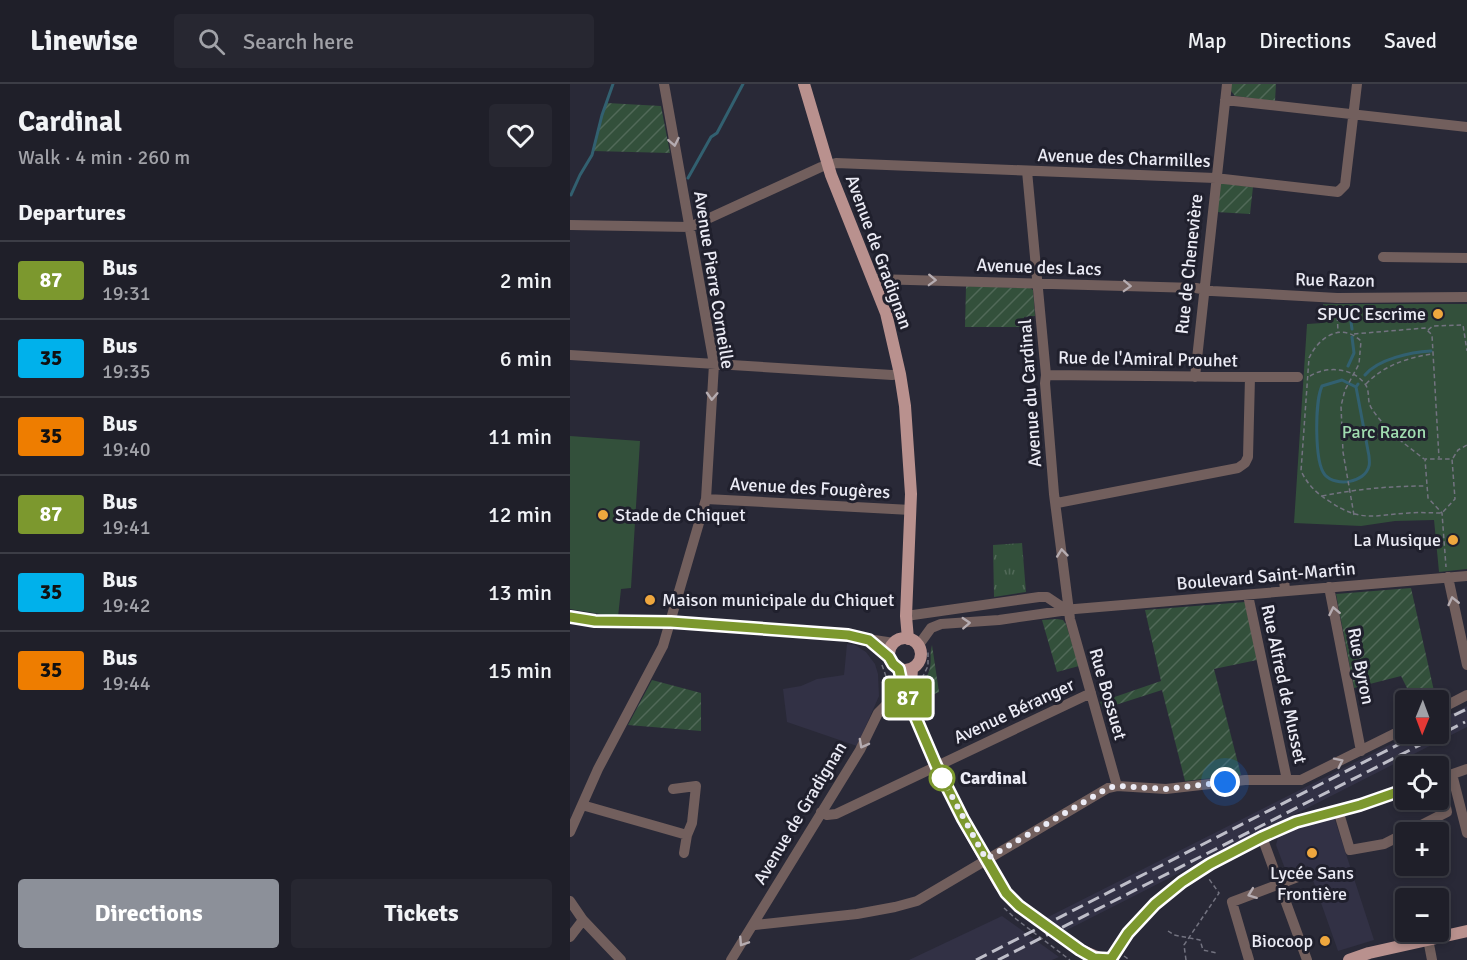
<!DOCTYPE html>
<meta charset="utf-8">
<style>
:root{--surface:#1f1f29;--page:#272731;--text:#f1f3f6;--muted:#a1a2a8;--line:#3c3d46;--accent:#8c9099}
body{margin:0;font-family:Signika,sans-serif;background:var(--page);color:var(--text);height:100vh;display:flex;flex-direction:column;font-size:22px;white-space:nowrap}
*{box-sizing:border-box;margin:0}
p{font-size:20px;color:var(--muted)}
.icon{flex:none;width:33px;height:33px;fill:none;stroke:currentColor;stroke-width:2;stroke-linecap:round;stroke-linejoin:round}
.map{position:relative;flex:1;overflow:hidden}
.details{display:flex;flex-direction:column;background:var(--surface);width:570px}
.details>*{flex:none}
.badge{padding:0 12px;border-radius:4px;font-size:21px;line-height:39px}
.needle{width:39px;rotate:181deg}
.controls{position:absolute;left:825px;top:606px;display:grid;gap:12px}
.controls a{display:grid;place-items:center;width:54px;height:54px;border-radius:6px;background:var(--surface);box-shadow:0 3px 9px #0003,0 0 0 2px var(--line);font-size:30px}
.you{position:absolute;width:30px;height:30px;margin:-15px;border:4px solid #fff;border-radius:50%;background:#1a73e8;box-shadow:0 0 0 9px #1a73e833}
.map>.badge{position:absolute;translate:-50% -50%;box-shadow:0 0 0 3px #fff}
h2{padding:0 18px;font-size:22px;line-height:54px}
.round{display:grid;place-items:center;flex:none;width:63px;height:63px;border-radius:6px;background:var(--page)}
.overview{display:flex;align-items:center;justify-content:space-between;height:102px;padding:0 18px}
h1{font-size:28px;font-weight:800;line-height:45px}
.primary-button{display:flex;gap:12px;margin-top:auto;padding:12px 18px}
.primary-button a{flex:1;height:69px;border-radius:6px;background:var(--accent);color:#fff;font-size:24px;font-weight:800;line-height:69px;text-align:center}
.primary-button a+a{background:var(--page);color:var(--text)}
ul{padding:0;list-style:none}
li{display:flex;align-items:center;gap:18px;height:78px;padding:0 18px;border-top:2px solid var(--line)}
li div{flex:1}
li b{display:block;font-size:22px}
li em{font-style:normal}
li .badge{min-width:66px;font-weight:700;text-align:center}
header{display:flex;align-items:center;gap:36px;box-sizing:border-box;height:84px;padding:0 30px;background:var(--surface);border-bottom:2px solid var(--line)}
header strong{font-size:28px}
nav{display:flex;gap:33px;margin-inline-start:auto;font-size:21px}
.search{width:420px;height:54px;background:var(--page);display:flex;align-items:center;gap:15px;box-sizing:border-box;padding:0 21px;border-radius:6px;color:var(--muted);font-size:22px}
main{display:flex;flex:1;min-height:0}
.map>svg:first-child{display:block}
.built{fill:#323145}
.grass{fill:url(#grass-tufts)}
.park{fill:#33503b}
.garden{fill:url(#garden-furrows)}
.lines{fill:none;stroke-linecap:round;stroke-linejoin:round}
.stream{stroke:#326070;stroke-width:3}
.path{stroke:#737380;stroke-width:1.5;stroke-dasharray:4.5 3;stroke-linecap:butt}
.minor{stroke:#725f5d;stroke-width:10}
.major{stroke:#b9918e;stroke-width:12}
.rail{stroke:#bebec9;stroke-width:3;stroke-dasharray:12 6;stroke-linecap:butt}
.oneway{stroke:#b5acb1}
.line-casing{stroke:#fff;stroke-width:14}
.line{stroke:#7c982e;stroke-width:9}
.walk{stroke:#ebebf5;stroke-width:6;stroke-dasharray:0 10.8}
.poi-dot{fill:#efa73e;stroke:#20202d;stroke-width:2}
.stop-dot{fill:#fff;stroke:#7c982e;stroke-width:3}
.labels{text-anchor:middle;stroke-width:6;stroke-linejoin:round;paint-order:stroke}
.street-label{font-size:18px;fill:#ebebf5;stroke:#20202d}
.poi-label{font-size:18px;fill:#ebebf5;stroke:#20202d;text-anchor:end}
.park-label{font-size:18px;fill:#a0dcb0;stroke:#20202d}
.stop-label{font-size:18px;font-weight:bold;fill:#ebebf5;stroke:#20202d;text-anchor:start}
</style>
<header>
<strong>Linewise</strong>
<div class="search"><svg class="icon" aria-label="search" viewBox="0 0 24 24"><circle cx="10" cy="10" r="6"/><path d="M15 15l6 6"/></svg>Search here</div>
<nav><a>Map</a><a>Directions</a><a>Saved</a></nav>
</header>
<main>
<section class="details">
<div class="overview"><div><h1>Cardinal</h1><p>Walk · 4 min · 260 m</p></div><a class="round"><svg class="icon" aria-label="heart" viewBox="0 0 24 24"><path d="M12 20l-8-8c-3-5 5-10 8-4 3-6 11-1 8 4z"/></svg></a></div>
<h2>Departures</h2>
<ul>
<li><span class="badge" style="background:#7c982e;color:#fff">87</span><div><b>Bus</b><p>19:31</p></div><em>2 min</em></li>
<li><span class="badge" style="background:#00b1eb;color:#111">35</span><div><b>Bus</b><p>19:35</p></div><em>6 min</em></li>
<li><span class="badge" style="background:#ee7d00;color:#111">35</span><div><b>Bus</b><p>19:40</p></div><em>11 min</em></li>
<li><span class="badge" style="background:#7c982e;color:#fff">87</span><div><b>Bus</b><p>19:41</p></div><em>12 min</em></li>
<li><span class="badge" style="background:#00b1eb;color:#111">35</span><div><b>Bus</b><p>19:42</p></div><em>13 min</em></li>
<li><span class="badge" style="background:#ee7d00;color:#111">35</span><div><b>Bus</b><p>19:44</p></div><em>15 min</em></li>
</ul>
<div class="primary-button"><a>Directions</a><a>Tickets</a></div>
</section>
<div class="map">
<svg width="897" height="876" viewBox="0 0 897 876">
<defs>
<pattern id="grass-tufts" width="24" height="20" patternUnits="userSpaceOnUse" patternTransform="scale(1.5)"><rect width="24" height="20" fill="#33503b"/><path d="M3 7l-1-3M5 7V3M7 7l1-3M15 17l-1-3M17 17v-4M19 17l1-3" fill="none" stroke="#516958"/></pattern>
<pattern id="garden-furrows" width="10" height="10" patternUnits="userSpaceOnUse" patternTransform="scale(1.5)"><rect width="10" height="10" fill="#33503b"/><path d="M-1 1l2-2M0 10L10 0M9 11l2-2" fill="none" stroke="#516958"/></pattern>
</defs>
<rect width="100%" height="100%" fill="#292937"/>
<path class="built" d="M277 560 285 561 296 568 305 580 308 590 309 612 287 662 217 638 213 605 231 602 247 595 274 591Z
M897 622V643L495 847 476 834 841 650H868L869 636Z
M764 733 804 856 768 867 738 782 717 790 706 761 708 753 720 747Z
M432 832 489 873 482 876H339Z"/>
<path class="grass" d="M452 459 456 508 424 513 423 461Z"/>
<path class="park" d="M753 220H897V485L869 488 864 436 825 437 791 442 724 439 737 240 752 239Z
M0 352 70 357 61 504 51 505 48 533 0 525Z"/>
<path class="garden" d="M661 0H706L705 17 665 12 661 7Z
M37 19 91 22 100 69 23 67 33 29Z
M649 99 683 103 680 130 646 128Z
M396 202 460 204 463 206 465 232 454 233V243H395Z
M841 504 866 616H843L831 592 784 604 766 510Z
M675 518 687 576 644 585 671 691 615 697 592 606 533 625 530 618 591 597 575 526Z
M487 535 493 536 496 540 509 582 487 588 472 536Z
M362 561 369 608 348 617 347 599 354 597C365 580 358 575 362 561Z
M82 596 131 609V647L58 641Z"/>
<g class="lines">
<path class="stream" d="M118 94 141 53 147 49 173 0
M1 111 10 91 22 71 32 31 43 0
M781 238 782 245
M778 282 784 269 782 253
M795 291C808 275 841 268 861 267
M786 303 799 372C799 375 800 379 799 382 795 399 766 403 755 391 744 378 745 317 752 302L772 296 786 303 788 300"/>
<path class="path" d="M767 225 768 248
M858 246 863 242 893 241 897 267
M784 250 855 244 862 251 869 374
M740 292C756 282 782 283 795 300 799 305 798 312 799 318 800 324 807 332 811 337 823 352 839 363 854 375
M796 300C814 281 838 274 861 270
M883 374 888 366 897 361
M752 412C787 405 820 402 856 402
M784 431 773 368 771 322 775 306 789 280 791 257C771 238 749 253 739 274L731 387C738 401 746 409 759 417 791 439 804 431 839 429 850 428 861 429 872 429L885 415 882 375H855L858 414 872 429 876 483
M312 581 320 604
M352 594 358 582V567
M434 824 446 835 500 876
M598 847 604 851 630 856 633 866 647 869
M554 872 558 875
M616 876 614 861 649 809 639 795"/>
<path class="minor" d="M655 16 897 43
M457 87 476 291 475 299 484 410 500 535 547 702
M0 141 120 143 251 83 266 79 645 94 768 108 775 101 787 0
M813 173 897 174
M304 195 626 204 642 207 767 214 897 213
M0 271 322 291 330 290
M476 291 680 293 678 373 675 379 668 384 487 419
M625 293 657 0
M680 293H728
M136 415 341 426
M878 493 897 581
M714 495 715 507
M759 503 791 667
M678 511 717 696
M336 532 469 513H477L498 527
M0 533 25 537 101 538 264 550 324 559
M299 556 319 573
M348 562 361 544 371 540 429 536 505 525 897 492
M868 626 897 611
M882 690 897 749
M877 692 897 685
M12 721 117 751 122 739 126 702 103 705
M768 726 780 766 814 760 877 728 870 694
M251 728 257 731 266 730 521 609
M0 748 28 685 93 562 136 415 144 280 94 0
M692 753 737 876
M114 769 117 751
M0 817 13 836 51 876
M185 841 287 830 325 823 347 817 538 704 547 702 596 705 675 696H731L836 644
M0 853 13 836
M858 855 862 876
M541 875C576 822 617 792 672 763 689 754 707 744 726 738 748 730 770 727 792 720 807 716 821 710 836 705
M161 876 290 666 308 629 333 604
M679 876 662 818 733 791"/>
<path class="major" d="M234 0 261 91 316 229 330 290 335 322 341 410 336 532 338 555
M319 570a16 16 0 1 1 32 0a16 16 0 1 1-32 0Z
M329 585 333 604 359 665 393 736 430 801 443 817 467 835 510 866 532 875
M340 617 342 584
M779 876 799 869 897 847"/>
<path class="rail" d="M868 639 897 625
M406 876 849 650
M428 876 895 638"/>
</g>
<defs><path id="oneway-chevron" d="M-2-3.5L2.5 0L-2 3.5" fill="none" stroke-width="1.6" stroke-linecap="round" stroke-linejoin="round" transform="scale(1.5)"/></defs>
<g class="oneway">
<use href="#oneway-chevron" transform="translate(104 58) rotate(79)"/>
<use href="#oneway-chevron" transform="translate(362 196) rotate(2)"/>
<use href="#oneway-chevron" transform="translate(557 202) rotate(2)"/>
<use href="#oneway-chevron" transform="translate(142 312) rotate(93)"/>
<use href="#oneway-chevron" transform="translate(492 469) rotate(-96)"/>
<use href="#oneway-chevron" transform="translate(883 517) rotate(-103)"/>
<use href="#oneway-chevron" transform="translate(764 527) rotate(-101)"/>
<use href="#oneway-chevron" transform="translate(396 539) rotate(-3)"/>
<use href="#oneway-chevron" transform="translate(293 660) rotate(118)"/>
<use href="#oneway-chevron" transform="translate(769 678) rotate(-26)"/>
<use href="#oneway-chevron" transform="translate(682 810) rotate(159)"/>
<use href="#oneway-chevron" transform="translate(173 858) rotate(123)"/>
</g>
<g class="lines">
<g class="line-casing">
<path id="line" d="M0 533 25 537 101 538 278 551 299 556 319 573 323 580 329 585 333 604 366 681 393 735 436 809 449 822 510 866 524 874 541 875 558 849 585 820 612 798 640 780 692 753 726 738 790 721 836 705"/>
</g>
<use href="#line" class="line"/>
<path class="walk" d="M372 694 416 775 538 704 547 702 596 705 655 698"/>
</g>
<g class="poi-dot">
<circle cx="868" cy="230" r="6"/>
<circle cx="33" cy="431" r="6"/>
<circle cx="883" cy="456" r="6"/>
<circle cx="80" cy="516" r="6"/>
<circle cx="742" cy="769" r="6"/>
<circle cx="755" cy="857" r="6"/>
</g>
<circle class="stop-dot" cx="372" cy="694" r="12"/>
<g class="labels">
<g class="street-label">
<text transform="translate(554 74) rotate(2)" y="6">Avenue des Charmilles</text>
<text transform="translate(309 168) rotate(70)" y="6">Avenue de Gradignan</text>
<text transform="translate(619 180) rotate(-84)" y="6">Rue de Chenevière</text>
<text transform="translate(469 183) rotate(2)" y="6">Avenue des Lacs</text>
<text transform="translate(144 196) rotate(81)" y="6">Avenue Pierre Corneille</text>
<text transform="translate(765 196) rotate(1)" y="6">Rue Razon</text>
<text transform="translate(578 275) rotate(1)" y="6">Rue de l'Amiral Prouhet</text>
<text transform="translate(460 309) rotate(-94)" y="6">Avenue du Cardinal</text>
<text transform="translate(240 404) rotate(3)" y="6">Avenue des Fougères</text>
<text transform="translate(696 492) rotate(-5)" y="6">Boulevard Saint-Martin</text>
<text transform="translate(791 582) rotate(79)" y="6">Rue Byron</text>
<text transform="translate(714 600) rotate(78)" y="6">Rue Alfred de Musset</text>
<text transform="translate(538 610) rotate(74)" y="6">Rue Bossuet</text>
<text transform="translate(444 627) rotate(-25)" y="6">Avenue Béranger</text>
<text transform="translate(230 729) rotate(-59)" y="6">Avenue de Gradignan</text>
</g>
<g class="poi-label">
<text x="856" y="236">SPUC Escrime</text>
<text x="45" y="437" text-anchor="start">Stade de Chiquet</text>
<text x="871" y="462">La Musique</text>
<text x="92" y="522" text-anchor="start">Maison municipale du Chiquet</text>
<text x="742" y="795" text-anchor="middle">Lycée Sans<tspan x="742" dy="21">Frontière</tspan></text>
<text x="743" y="863">Biocoop</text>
</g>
<g class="park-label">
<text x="814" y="354">Parc Razon</text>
</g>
<g class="stop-label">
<text x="390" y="700">Cardinal</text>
</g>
</g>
</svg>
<div class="controls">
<a><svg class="needle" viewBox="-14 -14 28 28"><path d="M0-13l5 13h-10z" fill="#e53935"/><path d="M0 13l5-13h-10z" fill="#a1a2a8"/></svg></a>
<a><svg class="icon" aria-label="locate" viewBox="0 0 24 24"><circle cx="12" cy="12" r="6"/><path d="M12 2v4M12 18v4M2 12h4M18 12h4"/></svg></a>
<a>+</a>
<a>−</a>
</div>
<div class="you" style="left:655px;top:698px"></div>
<b class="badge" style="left:338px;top:614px;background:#7c982e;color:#fff">87</b>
</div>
</main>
